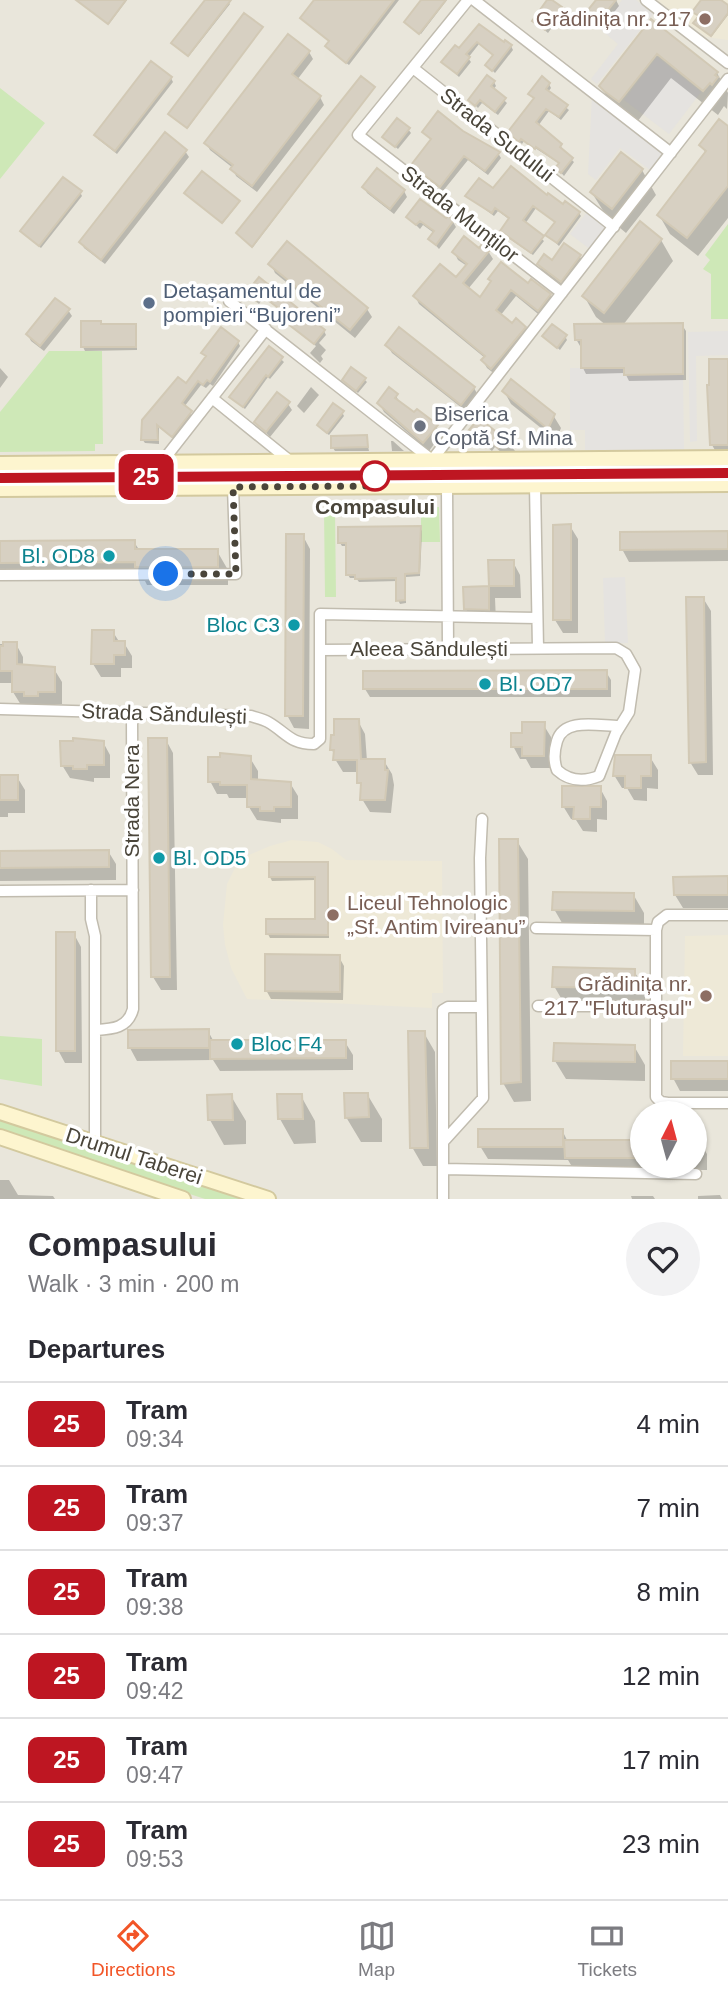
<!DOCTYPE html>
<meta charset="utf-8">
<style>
:root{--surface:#fff;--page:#f2f2f3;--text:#2b2b33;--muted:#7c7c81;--line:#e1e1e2;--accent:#f25527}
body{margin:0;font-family:Helvetica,sans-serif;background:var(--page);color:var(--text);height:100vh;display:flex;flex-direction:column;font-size:26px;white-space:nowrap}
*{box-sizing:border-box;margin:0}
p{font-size:23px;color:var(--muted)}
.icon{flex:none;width:38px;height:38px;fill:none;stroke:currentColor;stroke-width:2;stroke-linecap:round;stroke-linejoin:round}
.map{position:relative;height:1199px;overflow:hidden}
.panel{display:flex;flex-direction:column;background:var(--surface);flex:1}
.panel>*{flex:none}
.badge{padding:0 14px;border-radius:10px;font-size:24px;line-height:46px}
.needle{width:46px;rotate:6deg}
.fabs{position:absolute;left:630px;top:1101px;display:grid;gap:14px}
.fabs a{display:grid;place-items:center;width:77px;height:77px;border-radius:50%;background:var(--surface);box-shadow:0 2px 5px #0004;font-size:35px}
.you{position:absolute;width:35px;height:35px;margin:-18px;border:5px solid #fff;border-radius:50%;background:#1a73e8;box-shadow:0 0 0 10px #1a73e833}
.map>.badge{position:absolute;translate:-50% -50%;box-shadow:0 0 0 4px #fff}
h2{padding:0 28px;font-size:26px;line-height:63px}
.round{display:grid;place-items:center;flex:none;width:74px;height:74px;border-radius:37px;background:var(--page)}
.head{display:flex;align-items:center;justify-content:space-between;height:119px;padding:0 28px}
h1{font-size:33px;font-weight:600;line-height:52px}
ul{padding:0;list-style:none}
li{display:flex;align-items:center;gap:21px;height:84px;padding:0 28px;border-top:2px solid var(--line)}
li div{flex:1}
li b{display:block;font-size:26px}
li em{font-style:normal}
li .badge{min-width:77px;font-weight:700;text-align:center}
.tab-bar{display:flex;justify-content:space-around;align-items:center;height:98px;border-top:2px solid var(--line);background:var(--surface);font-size:19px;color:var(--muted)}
.tab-bar a{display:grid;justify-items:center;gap:4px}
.tab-bar .active{color:var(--accent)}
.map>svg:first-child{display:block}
.residential{fill:#e9e6db;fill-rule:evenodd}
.education{fill:#eee9d7}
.green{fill:#cee8b7}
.parking{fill:#e5e3e0}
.shadow{fill:#0003}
.building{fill:#d7d0c2;stroke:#d2c9b5;stroke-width:2}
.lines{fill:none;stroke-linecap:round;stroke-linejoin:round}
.street-casing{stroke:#c1bcaf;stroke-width:13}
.secondary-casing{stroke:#d3c99e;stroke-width:18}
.street{stroke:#fff;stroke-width:10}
.secondary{stroke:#fdf5cf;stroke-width:14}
.tram{stroke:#9a9a9a;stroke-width:2}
.line-casing{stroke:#fff;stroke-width:16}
.line{stroke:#be1622;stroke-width:10}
.walk{stroke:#4a453a;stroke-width:7;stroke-dasharray:0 12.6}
.education-dot{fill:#8d6e63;stroke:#fff;stroke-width:2.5}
.service-dot{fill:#5c6f8a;stroke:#fff;stroke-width:2.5}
.worship-dot{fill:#6b7280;stroke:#fff;stroke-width:2.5}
.stop-dot{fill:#fff;stroke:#be1622;stroke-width:3.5}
.culture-dot{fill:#0f9aa8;stroke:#fff;stroke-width:2.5}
.labels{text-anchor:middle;stroke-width:7;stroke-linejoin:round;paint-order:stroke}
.education-label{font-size:21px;fill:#785e54;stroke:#fff;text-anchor:end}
.street-label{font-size:21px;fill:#4a453a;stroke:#fff}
.service-label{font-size:21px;fill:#4e5e75;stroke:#fff;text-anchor:start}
.worship-label{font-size:21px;fill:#5b616d;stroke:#fff;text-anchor:start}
.stop-label{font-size:21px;font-weight:bold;fill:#4a453a;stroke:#fff}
.culture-label{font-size:21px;fill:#0d838f;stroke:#fff;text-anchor:start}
</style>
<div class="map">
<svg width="728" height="1199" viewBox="0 0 728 1199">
<rect width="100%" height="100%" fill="#f5f3ec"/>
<path class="residential" d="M0 0H728V1199H0ZM642 1113H695V1166H642Z"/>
<path class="education" d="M657 0H728V40L706 37Z
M292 840 318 842 332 849 346 860 442 861 443 993H432V1008L247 999 231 968 225 945 223 925 227 884 235 868 249 855 270 846Z
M728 935V1056H683L685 936Z"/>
<path class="green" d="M0 88 45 123 0 179Z
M728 224V319H711V274L703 269 710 260 705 255Z
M49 351H102L103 444H95V451L0 452V412Z
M421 507H439L440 542H421Z
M324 509H335L336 597H325Z
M0 1036 42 1039V1086L0 1079Z
M0 1119 244 1199H205L0 1132Z"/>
<path class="parking" d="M622 0H636L653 14 597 84 591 79 618 44 600 29Z
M657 57 701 92 669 134 624 100Z
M592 96 664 152 650 170 620 148 596 180 588 174Z
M587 212 608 228 591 250 570 234Z
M728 331V355L696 356 697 441 690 442 688 332Z
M570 368H624V375L683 374 684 450 585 451V430H570Z
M625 577 628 643 605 644 603 578Z"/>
<path class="shadow" d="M77 0H127L109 24Z
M207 0H226L230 4 189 56 174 45Z
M316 0H399L349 65 329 50 327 46 330 42 302 18Z
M423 0H447L421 34 407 23Z
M549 0 563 12 548 33 534 21Z
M598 0H616L619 6 603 26 592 17 589 11Z
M703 0H718L728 7V15L712 36 696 25 700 17Z
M652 22 717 73 728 93 727 109 724 106 718 115 671 78 634 126 615 111 601 86Z
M480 26 504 44 511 46 513 50 495 73 487 65 495 56 479 44 468 58 471 62 459 77 443 62 459 51Z
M261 28 188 128 171 116Z
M309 52 313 59 297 80 320 97 324 105 257 192 236 176 233 168 210 150 206 143Z
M171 78 173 82 117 154 98 139 96 135Z
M494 82 496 86 493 90 507 103 498 115 482 103 478 108 470 100Z
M549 84 551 88 548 92 569 110 561 120 549 111 538 126 561 145 562 151 574 162 564 176 557 168 560 164 524 141 522 144 509 133 535 100 530 94Z
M374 88 253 247 238 235Z
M728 128V218L698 256 670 234 659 215 706 154 701 145Z
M408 129 411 133 398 149 384 137Z
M424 132 489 149 498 153 501 158 488 175 468 160 443 191 416 170 413 165 432 141Z
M185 151 189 157 105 264 84 248 81 242Z
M642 170 656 195 626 233 607 217 592 193Z
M364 187 404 191 407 197 394 214 367 193Z
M493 191 547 197 579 213 581 216 559 246 547 235 556 223 536 208 525 224 544 241 533 255 504 235 502 231 510 220 498 211 494 216 467 196Z
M80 192 82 196 41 248 25 235 23 232Z
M187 194 239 202V203L223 223Z
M408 217 453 222 456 227 439 249 430 239 434 233 423 225 420 229Z
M661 240 673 261 623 325H682L686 331V380L629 381 625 373 586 374 583 368 582 346H580L576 339 607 326 596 317 584 296Z
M565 245 580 257 583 262 564 287 542 270 539 264 552 262Z
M480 250 488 251 493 259 468 289 480 299 492 283 528 285 532 281 550 295 554 303 543 318 516 296 500 316 512 326 525 328 529 335 496 375 487 368 483 361 485 358 419 304 415 296 456 280 467 266 458 260 454 252Z
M271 264 367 309 372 317 355 338 275 273Z
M259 279 324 331 326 335 319 343 326 350 321 356 323 359 320 363 310 353 316 346 287 323 285 326 279 321 277 318 282 311 264 297 259 304 250 297 248 293Z
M68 310 72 316 44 351 31 341 28 335Z
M83 323 102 326H135L137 330V350L85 351 83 347Z
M544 336H565L567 340 560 350Z
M238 342 240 346 213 386 210 384 206 388 201 385 184 407 193 417 175 440 159 427V444L145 443 142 439 207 358 203 353Z
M387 345 474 388 479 397 467 412 392 353Z
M270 349 284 362 270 379 268 377 245 409 231 397Z
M728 360V464H723L712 445Z
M0 368 8 377 0 388Z
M364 379 367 382 358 393 344 380Z
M311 387 319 395 304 413 297 406Z
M504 391 553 415 561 428 556 440 511 404Z
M396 396 402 406 436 426 441 435 429 451 384 412 379 403Z
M288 404 292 410 270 437 256 422Z
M342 412 344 416 329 435 321 429 319 425Z
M479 421 512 447 515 451 502 453 495 447 492 451 474 437 470 431Z
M366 437 369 451H335L333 448Z
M391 441H393L404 451H392Z
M570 526 578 539V633H563L555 620Z
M420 528 422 531 420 576 406 577V603L400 604 398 600V581L359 582 356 578H350L348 575V546H342L340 543Z
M728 533V561L629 562 622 549Z
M303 536 310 549 309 729 294 728 287 715Z
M134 542 140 551H217L228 570V585H147L145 581H0V543Z
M490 562H513L520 575 521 598H495L496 622H473L466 609 465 588H490Z
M703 598 711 611 713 775H698L690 762Z
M113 632 120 643H124L132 656V668H121V677H101L93 664Z
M0 644H16L23 657V666L54 669 62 682V704H45V708L21 705 13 692V683H0Z
M606 672 611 680V697H370L365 689Z
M358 721 365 734 367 761H384L392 774 394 785 391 813 370 812 362 799 359 772H343L335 759 332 749Z
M543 724 551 737V768H531L526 759H520L513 746 524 735Z
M166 740 173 753 177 990H161L153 977Z
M103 742 110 755V778H94V782L70 778 62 765Z
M650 757 658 770V789L647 788V801L634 800 627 788H622L614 775Z
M250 758 258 771V781L290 783 298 796V819H281V823L257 820 249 807V798H229L227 794H217L210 781Z
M0 775 17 777 25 790V813H8V817H0Z
M600 788 607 801V820L597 819V832L583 831 576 820 571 819 563 806Z
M517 841 528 859 531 1101 514 1102 503 1083Z
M108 851 116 864V880L0 881V852Z
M327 864 329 868V938H270L268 934 316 921V880L272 881 270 877Z
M728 878V908H683L675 895Z
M633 894 644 913V929L565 928 554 909Z
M74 934 81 947 82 1063H65L58 1050Z
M339 957 344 966 343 1000 271 999 266 990Z
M634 971 645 989V1006L565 1005 554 986Z
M208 1031 214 1042H345L353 1055V1070L220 1071 213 1060 137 1061 130 1048Z
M424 1033 435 1052 437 1166H423L412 1147Z
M634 1046 645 1065V1081L566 1079 555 1061Z
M728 1063V1091H680L673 1078Z
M367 1094 382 1119V1142H361L346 1117Z
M231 1096 246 1121V1144L224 1145 210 1120Z
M301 1096 315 1121 316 1143 294 1144 280 1119Z
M562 1130 568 1142 642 1141V1166H695V1141H699L707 1154V1170H574L568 1160 488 1159 480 1146Z
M0 1180H9L18 1195 53 1196 55 1199H0Z
M720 1195 722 1199H698V1196Z
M631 1196H653L655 1199H632Z"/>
<path class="building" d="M76 0H126L108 24Z
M205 0H231L188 56 171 43Z
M314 0H394L346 63 325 46 329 41 300 18Z
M421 0H446L419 34 404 22Z
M547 0H552L562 7 545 30 532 21Z
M596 0H616L599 21 587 11Z
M701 0H721L728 5V13L711 36 693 23 699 16 692 12Z
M244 13 263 27 187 128 168 114Z
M651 19 718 72 715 75 718 77 712 85 710 83 703 91 657 54 619 102 604 91 599 86Z
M479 24 504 42 505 40 512 45 492 71 485 65 493 55 477 42 466 54 470 57 457 74 441 62 455 45 459 48Z
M288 34 310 51 292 74 321 96 252 186 230 169 233 165 204 143Z
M151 61 172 77 115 151 94 135Z
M487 75 495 81 491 86 506 98 495 112 480 100 475 106 468 100Z
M361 76 375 87 252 247 236 233Z
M542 76 550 83 546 89 568 105 559 117 546 109 536 122 562 144 560 147 573 158 561 173 555 168 559 163 536 147 535 149 521 139 519 142 507 133 534 98 528 94Z
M438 111 463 131 500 152 485 171 464 156 440 187 411 165 431 139 422 132Z
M397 118 410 128 395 147 382 137Z
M719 119 728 126V186L687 238 657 215 706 151 699 145Z
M165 132 187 150 101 260 79 242Z
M621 152 643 169 612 209 590 192Z
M511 166 547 195 548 193 563 204 565 201 580 212 557 243 545 235 555 222 533 206 523 220 544 236 531 253 500 231 509 218 495 208 492 213 465 196 479 178 493 188Z
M377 168 405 190 390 209 362 187Z
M202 171 240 201 222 223 184 193Z
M63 177 82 191 39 246 20 231Z
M420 199 446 218 448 216 454 220 436 245 428 239 434 231 420 221 416 225 406 217Z
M640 221 662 239 604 313 582 296Z
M464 236 479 248 482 244 490 250 463 283 480 297 491 281 488 279 501 262 528 283 531 279 551 294 538 311 511 290 496 310 512 323 516 318 526 327 491 369 481 360 485 356 413 296 440 264 456 277 467 264 452 252Z
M287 241 368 308 350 330 268 264Z
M564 243 581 255 561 282 537 264 544 254 552 260Z
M259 277 325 330 314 344 284 321 282 324 275 318 281 310 261 295 256 301 246 293Z
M55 298 70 309 40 346 26 334Z
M81 321H101V324H136V347H81Z
M683 323V374L624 375V368H581V340H575L574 324Z
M552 324 567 335 557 348 542 336Z
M221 327 239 341 210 382 207 380 203 385 198 381 182 403 192 411 172 437 157 425 158 440H141L142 420 178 377 186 383 206 356 201 353Z
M399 327 475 387 461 405 385 345Z
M269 346 283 357 268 377 266 375 243 407 229 397Z
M709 359H728V445H710L707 385H709Z
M351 367 366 378 356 391 342 380Z
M511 379 555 414 548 429 502 391Z
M389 387 398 394 395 398 414 412 417 409 438 425 423 443 377 403Z
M277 392 290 402 266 432 254 422Z
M333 403 344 411 327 433 317 425Z
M479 418 514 446 500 445 498 448 491 442 488 446 468 431Z
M367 435 368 447 331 448V436Z
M571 524V620H553V525Z
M421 526 419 573 405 574V600L396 601V578L355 579V575H346V543H338V527Z
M728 531V549L620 550V532Z
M286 534H304L303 716H285Z
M135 540V549H218V567H135V562L0 563V541Z
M488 560H514V586H489Z
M489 586V610L464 609 463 587Z
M686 597H704L706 762 689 763Z
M92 630H114V641H125V655H114V664H91Z
M3 642H17V664L55 667V692H38V696H24V692H12V671H0V646H3Z
M607 670V689H363V671Z
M334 719H359L361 759H385V770H388L385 800H360L361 783H357V760H333L334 750H330L331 735H334Z
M522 722H545L544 756H522V747H511V733H522Z
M73 738 104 741V765H87V769H73V766H61L60 741H73Z
M148 738H167L170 977H151Z
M220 753 251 756V779L291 782V807H274V811H260V807H247V785H220V782H208V757H220Z
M615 755H651V776H641V788H625V776H613Z
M0 775H18V800H0Z
M562 786H601V807H590V819H573L574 807H562Z
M499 839H518L521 1082 501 1084Z
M109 850V867L0 868V851Z
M269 862H328V935L266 934V919H315V877H269Z
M728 876V895H674L673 877Z
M553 892 634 893V911L552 910Z
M56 932H75V1051H56Z
M265 954 340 955V992L265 991Z
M553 967 635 969V988L552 987Z
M209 1029V1048H128V1030Z
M408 1031H425L428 1148H410Z
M210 1040H346V1058L210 1059Z
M554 1043 635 1045V1062L553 1061Z
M671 1061H728V1079H671Z
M344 1093H368L369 1117 345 1118Z
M232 1094 233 1120H208L207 1095Z
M277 1094H302L303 1119H278Z
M478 1129H563V1147H478Z
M564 1140H642V1158H565Z"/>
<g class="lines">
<g class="street-casing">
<path id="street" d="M468 0 358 135 562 293
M474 0 671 153
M646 0 728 63
M413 68 614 227
M229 292V301L432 460 728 79
M212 398 290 461
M162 462 266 329
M535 485 538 648
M447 486 448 648
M0 575 236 574 233 487
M320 650 616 648 626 654 635 670 629 712 616 733 599 776C584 782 569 781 557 770 553 760 554 751 557 741 564 717 599 726 619 726
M0 709 251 716C257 718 263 719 268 722 287 733 290 744 314 744L320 739V614L537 618
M91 890V919L95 936V1143
M0 891 133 890
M728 915H667L658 922 656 930V1097L661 1102 668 1103H728
M536 928 656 930
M538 1006H656
M96 1030C113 1029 128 1028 133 1009L132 712
M444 1141 483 1098 480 858 482 819
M443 1169 696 1174
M443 1199V1010L448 1007H481"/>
</g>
<g class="secondary-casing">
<path id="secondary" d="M0 464 728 458
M0 489 728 484
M0 1112 268 1199
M0 1137 183 1199"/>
</g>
<use href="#street" class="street"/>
<use href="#secondary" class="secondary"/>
<path class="tram" d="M0 478 728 474"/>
</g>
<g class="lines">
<g class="line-casing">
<path id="line" d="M0 478 728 473"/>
</g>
<use href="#line" class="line"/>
<path class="walk" d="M166 574H236L233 487 373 486 375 476"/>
</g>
<g class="education-dot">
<circle cx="705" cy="19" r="7"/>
<circle cx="333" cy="915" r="7"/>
<circle cx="706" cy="996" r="7"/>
</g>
<circle class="service-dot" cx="149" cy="303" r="7"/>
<circle class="worship-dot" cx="420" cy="426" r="7"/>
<circle class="stop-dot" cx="375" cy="476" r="14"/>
<g class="culture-dot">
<circle cx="109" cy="556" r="7"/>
<circle cx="294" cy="625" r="7"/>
<circle cx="485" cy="684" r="7"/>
<circle cx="159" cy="858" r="7"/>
<circle cx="237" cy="1044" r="7"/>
</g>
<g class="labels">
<g class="education-label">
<text x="691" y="26">Grădinița nr. 217</text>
<text x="347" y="910" text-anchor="start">Liceul Tehnologic<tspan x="347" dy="24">„Sf. Antim Ivireanu”</tspan></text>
<text x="692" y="991">Grădinița nr.<tspan x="692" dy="24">217 "Fluturaşul"</tspan></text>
</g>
<g class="street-label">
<text transform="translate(497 135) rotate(38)" y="7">Strada Sudului</text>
<text transform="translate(460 214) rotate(38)" y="7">Strada Munților</text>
<text x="429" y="656">Aleea Săndulești</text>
<text transform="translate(164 714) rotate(2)" y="7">Strada Săndulești</text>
<text transform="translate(132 801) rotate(-90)" y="7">Strada Nera</text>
<text transform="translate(134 1156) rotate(18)" y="7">Drumul Taberei</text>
</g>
<g class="service-label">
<text x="163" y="298">Detașamentul de<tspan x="163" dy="24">pompieri “Bujoreni”</tspan></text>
</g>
<g class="worship-label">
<text x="434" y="421">Biserica<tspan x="434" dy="24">Coptă Sf. Mina</tspan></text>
</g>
<g class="stop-label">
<text x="375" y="514">Compasului</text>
</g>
<g class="culture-label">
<text x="95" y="563" text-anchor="end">Bl. OD8</text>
<text x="280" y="632" text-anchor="end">Bloc C3</text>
<text x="499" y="691">Bl. OD7</text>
<text x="173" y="865">Bl. OD5</text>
<text x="251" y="1051">Bloc F4</text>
</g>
</g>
</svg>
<div class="fabs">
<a><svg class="needle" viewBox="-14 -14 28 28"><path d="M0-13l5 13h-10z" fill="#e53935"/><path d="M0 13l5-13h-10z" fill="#7c7c81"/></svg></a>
</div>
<div class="you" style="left:166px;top:574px"></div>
<b class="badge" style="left:146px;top:477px;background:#be1622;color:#fff">25</b>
</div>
<section class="panel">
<div class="head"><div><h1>Compasului</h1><p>Walk · 3 min · 200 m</p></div><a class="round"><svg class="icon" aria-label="heart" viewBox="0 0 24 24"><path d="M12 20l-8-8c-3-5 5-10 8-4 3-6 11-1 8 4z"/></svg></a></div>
<h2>Departures</h2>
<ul>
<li><span class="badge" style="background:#be1622;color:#fff">25</span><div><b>Tram</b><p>09:34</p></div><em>4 min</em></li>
<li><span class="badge" style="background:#be1622;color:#fff">25</span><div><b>Tram</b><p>09:37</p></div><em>7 min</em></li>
<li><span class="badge" style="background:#be1622;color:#fff">25</span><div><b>Tram</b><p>09:38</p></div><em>8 min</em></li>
<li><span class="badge" style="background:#be1622;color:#fff">25</span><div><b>Tram</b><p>09:42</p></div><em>12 min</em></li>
<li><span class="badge" style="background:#be1622;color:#fff">25</span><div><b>Tram</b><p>09:47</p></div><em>17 min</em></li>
<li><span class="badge" style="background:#be1622;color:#fff">25</span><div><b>Tram</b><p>09:53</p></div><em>23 min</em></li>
</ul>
</section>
<nav class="tab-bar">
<a class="active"><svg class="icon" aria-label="directions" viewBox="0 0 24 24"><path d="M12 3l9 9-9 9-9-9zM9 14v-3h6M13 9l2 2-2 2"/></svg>Directions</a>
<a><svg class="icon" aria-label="map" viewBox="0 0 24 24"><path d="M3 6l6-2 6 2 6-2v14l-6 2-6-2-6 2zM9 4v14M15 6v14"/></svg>Map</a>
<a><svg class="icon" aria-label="tickets" viewBox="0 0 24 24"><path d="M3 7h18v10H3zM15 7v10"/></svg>Tickets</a>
</nav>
